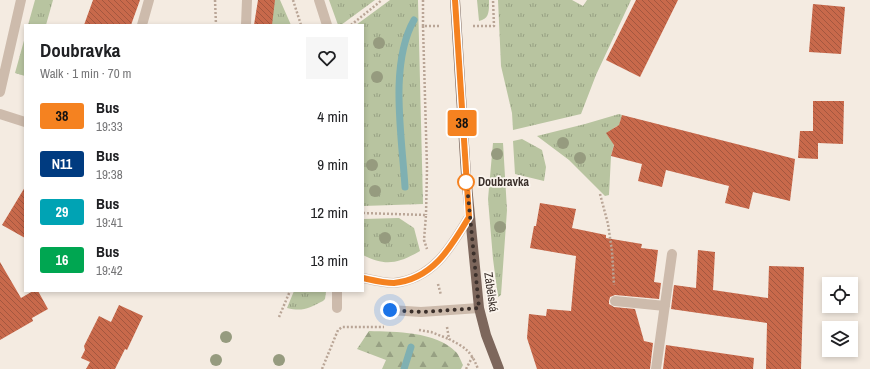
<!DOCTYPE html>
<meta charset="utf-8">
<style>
:root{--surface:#fff;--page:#f6f6f6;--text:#202124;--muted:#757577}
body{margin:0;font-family:"Archivo Narrow",sans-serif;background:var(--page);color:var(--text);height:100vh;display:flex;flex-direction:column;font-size:15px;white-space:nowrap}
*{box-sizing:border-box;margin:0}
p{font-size:13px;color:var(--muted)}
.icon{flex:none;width:22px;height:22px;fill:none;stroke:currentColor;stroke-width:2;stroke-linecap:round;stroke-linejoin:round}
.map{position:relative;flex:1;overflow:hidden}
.panel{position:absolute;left:24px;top:24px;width:340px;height:268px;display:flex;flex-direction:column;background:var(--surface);border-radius:0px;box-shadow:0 2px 6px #0003}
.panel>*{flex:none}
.badge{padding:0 8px;border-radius:3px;font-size:14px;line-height:26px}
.controls{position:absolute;left:822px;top:277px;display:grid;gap:8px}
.controls a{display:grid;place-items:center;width:36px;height:36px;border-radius:0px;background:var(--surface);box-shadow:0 2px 6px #0003;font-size:20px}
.you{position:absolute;width:20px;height:20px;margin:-10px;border:3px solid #fff;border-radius:50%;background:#1a73e8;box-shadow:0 0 0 6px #1a73e833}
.map>.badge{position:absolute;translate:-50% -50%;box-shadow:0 0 0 2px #fff}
.round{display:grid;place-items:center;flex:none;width:42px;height:42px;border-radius:0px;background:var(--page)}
.headline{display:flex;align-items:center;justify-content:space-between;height:68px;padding:0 16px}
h1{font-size:19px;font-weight:700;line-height:30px}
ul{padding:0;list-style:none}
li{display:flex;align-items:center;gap:12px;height:48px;padding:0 16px}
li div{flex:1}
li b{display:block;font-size:15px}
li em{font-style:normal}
li .badge{min-width:44px;font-weight:700;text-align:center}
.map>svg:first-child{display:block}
.grass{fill:url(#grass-tufts)}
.forest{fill:url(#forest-firs)}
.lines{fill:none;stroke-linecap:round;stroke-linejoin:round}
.stream{stroke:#7fb0b2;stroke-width:7}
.building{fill:url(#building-back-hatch)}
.path{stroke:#b9a596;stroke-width:2.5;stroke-dasharray:2 2;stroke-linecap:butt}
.minor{stroke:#cdbbac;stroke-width:10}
.major{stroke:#7d675c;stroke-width:10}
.tree{fill:#969b7f}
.line-casing{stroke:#fff;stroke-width:9}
.line{stroke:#f58220;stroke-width:6}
.walk{stroke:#3b302b;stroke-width:4;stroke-dasharray:0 7.2}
.stop-dot{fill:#fff;stroke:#f58220;stroke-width:2}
.labels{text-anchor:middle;stroke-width:3.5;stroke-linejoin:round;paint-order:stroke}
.stop-label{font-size:12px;font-weight:bold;fill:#3b302b;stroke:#fbf5ee;text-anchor:start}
.street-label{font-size:12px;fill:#3b302b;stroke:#fbf5ee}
</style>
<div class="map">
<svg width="870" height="369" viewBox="0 0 870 369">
<defs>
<pattern id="grass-tufts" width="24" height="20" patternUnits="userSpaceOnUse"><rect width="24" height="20" fill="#b8c4a0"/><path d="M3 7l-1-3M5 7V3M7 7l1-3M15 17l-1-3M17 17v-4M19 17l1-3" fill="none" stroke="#97a083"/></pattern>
<pattern id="forest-firs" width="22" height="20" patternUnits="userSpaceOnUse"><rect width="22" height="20" fill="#b8c4a0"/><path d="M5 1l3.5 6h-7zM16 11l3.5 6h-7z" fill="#97a083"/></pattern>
<pattern id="building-back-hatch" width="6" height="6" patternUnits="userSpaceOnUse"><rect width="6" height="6" fill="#c8694b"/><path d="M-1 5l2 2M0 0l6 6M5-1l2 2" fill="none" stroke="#a4573f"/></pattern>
</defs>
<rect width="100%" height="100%" fill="#f4ebe1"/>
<path class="grass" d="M35 0H53L46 25H28Z
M268 0H280L291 25H265Z
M329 0H375L341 25H338Z
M390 0H418L423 204 363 206V25H356Z
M477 0H489C489 10 490 19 479 21Z
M498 0H572L583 6 587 0H631L596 75 581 114 513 130 512 113 501 66Z
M25 37V76L15 73Z
M619 114 622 115 619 126H617L614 128 613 130 609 131 615 140 611 156 609 195 605 196 569 160 537 136 585 124Z
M522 139 542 150 546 167 544 181 515 174 513 141Z
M493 143H503L507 210 501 295 498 297 493 259 488 199Z
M399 218 414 228 420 251C399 263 386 267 363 255V219Z
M294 291H326V292L325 299 323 301C309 308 303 312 287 308Z"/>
<path class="forest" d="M369 331C396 332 435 331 456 352 459 355 461 361 463 365L461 369H382L386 360 357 349Z"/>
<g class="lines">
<path class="stream" d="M405 187C402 137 389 64 414 20
M404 369 411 347"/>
</g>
<path class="building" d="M93 0H140L131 25H84Z
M258 0H275L272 25H254Z
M636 0H678L640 77 606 60Z
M813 4 845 7 841 54 809 52Z
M813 101H844L843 144 818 143V159L798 158 800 131H813Z
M622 115 795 159 790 201 753 192 749 209 725 203 729 186 666 170 662 187 638 181 642 164 611 156 614 145 606 133 619 125Z
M25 187V238L2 225Z
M540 203 576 209 572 228 606 235V238L642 244 641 248 658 250 654 282 661 283 659 299 615 295 610 297 609 301V304L614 307 635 309 644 341 653 343 650 369H537L527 338 529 314 546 316 547 309 571 311 576 256 530 248 534 226H536Z
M698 250 715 252 713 290 768 298 769 266 804 267 801 369H766L767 323 671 309 674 285 696 288Z
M0 262 21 298 33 291H38L48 309 32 318 33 321 0 340Z
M119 305 143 316 127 350 125 349 115 369H86L90 362 81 358 85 350 84 346 99 316 111 322Z
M666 345 754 358 753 369H663Z"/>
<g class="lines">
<path class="path" d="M215 0 216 25
M293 0 301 25
M423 0V26H440
M351 25 382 0
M423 26 427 168 426 215
M473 26H494L493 0
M600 194 608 224 612 251 614 285
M363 213 426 215 424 240 427 249
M438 284 441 295
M279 317 290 291
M447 327 449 339C466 348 471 351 478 369
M419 330 431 332 449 339
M322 369 338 330 342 327H384
M466 369 473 356"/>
<path class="minor" d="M319 0 327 25
M142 25 149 0
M246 25 247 0
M0 92 21 0
M0 114 25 122
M363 278C372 280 384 283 394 283 433 279 451 247 469 217
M615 301 665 306
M337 308V291
M390 310 421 312 479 308
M656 369 672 254"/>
<path class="major" d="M455 0 466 175 479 308 486 335 499 369"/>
</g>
<g class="tree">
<circle cx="379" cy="43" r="6"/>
<circle cx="377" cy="77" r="6"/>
<circle cx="563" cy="143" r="6"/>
<circle cx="497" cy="154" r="6"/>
<circle cx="580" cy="158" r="6"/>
<circle cx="372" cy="165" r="6"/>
<circle cx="375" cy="191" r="6"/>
<circle cx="500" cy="227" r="6"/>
<circle cx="385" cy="238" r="6"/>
<circle cx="226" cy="337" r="6"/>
<circle cx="216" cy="360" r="6"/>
<circle cx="279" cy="360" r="6"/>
</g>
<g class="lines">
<g class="line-casing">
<path id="line" d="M363 278C372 280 384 283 394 283 433 279 451 247 469 217L455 0"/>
</g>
<use href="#line" class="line"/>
<path class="walk" d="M390 310 421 312 479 308 466 175V182"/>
</g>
<circle class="stop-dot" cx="466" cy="182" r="8"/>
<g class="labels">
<g class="stop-label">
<text x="478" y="186">Doubravka</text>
</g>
<g class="street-label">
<text transform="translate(491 292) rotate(82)" y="4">Zábělská</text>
</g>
</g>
</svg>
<div class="controls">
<a><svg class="icon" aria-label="locate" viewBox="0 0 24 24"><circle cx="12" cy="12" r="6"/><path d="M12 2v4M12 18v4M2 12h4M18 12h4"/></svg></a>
<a><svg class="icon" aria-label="layers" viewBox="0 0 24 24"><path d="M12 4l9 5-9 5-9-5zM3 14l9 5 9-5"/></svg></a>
</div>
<div class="you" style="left:390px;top:310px"></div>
<b class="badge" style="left:462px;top:123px;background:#f58220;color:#111">38</b>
<section class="panel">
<div class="headline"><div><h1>Doubravka</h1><p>Walk · 1 min · 70 m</p></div><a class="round"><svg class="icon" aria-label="heart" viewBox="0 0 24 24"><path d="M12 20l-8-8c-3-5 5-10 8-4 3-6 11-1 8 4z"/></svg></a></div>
<ul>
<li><span class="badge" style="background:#f58220;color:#111">38</span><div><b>Bus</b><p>19:33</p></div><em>4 min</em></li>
<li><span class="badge" style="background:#003b80;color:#fff">N11</span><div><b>Bus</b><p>19:38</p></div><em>9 min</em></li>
<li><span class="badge" style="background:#00a3b4;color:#fff">29</span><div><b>Bus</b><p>19:41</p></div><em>12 min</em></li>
<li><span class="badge" style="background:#00a651;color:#fff">16</span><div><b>Bus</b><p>19:42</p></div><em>13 min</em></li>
</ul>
</section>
</div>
